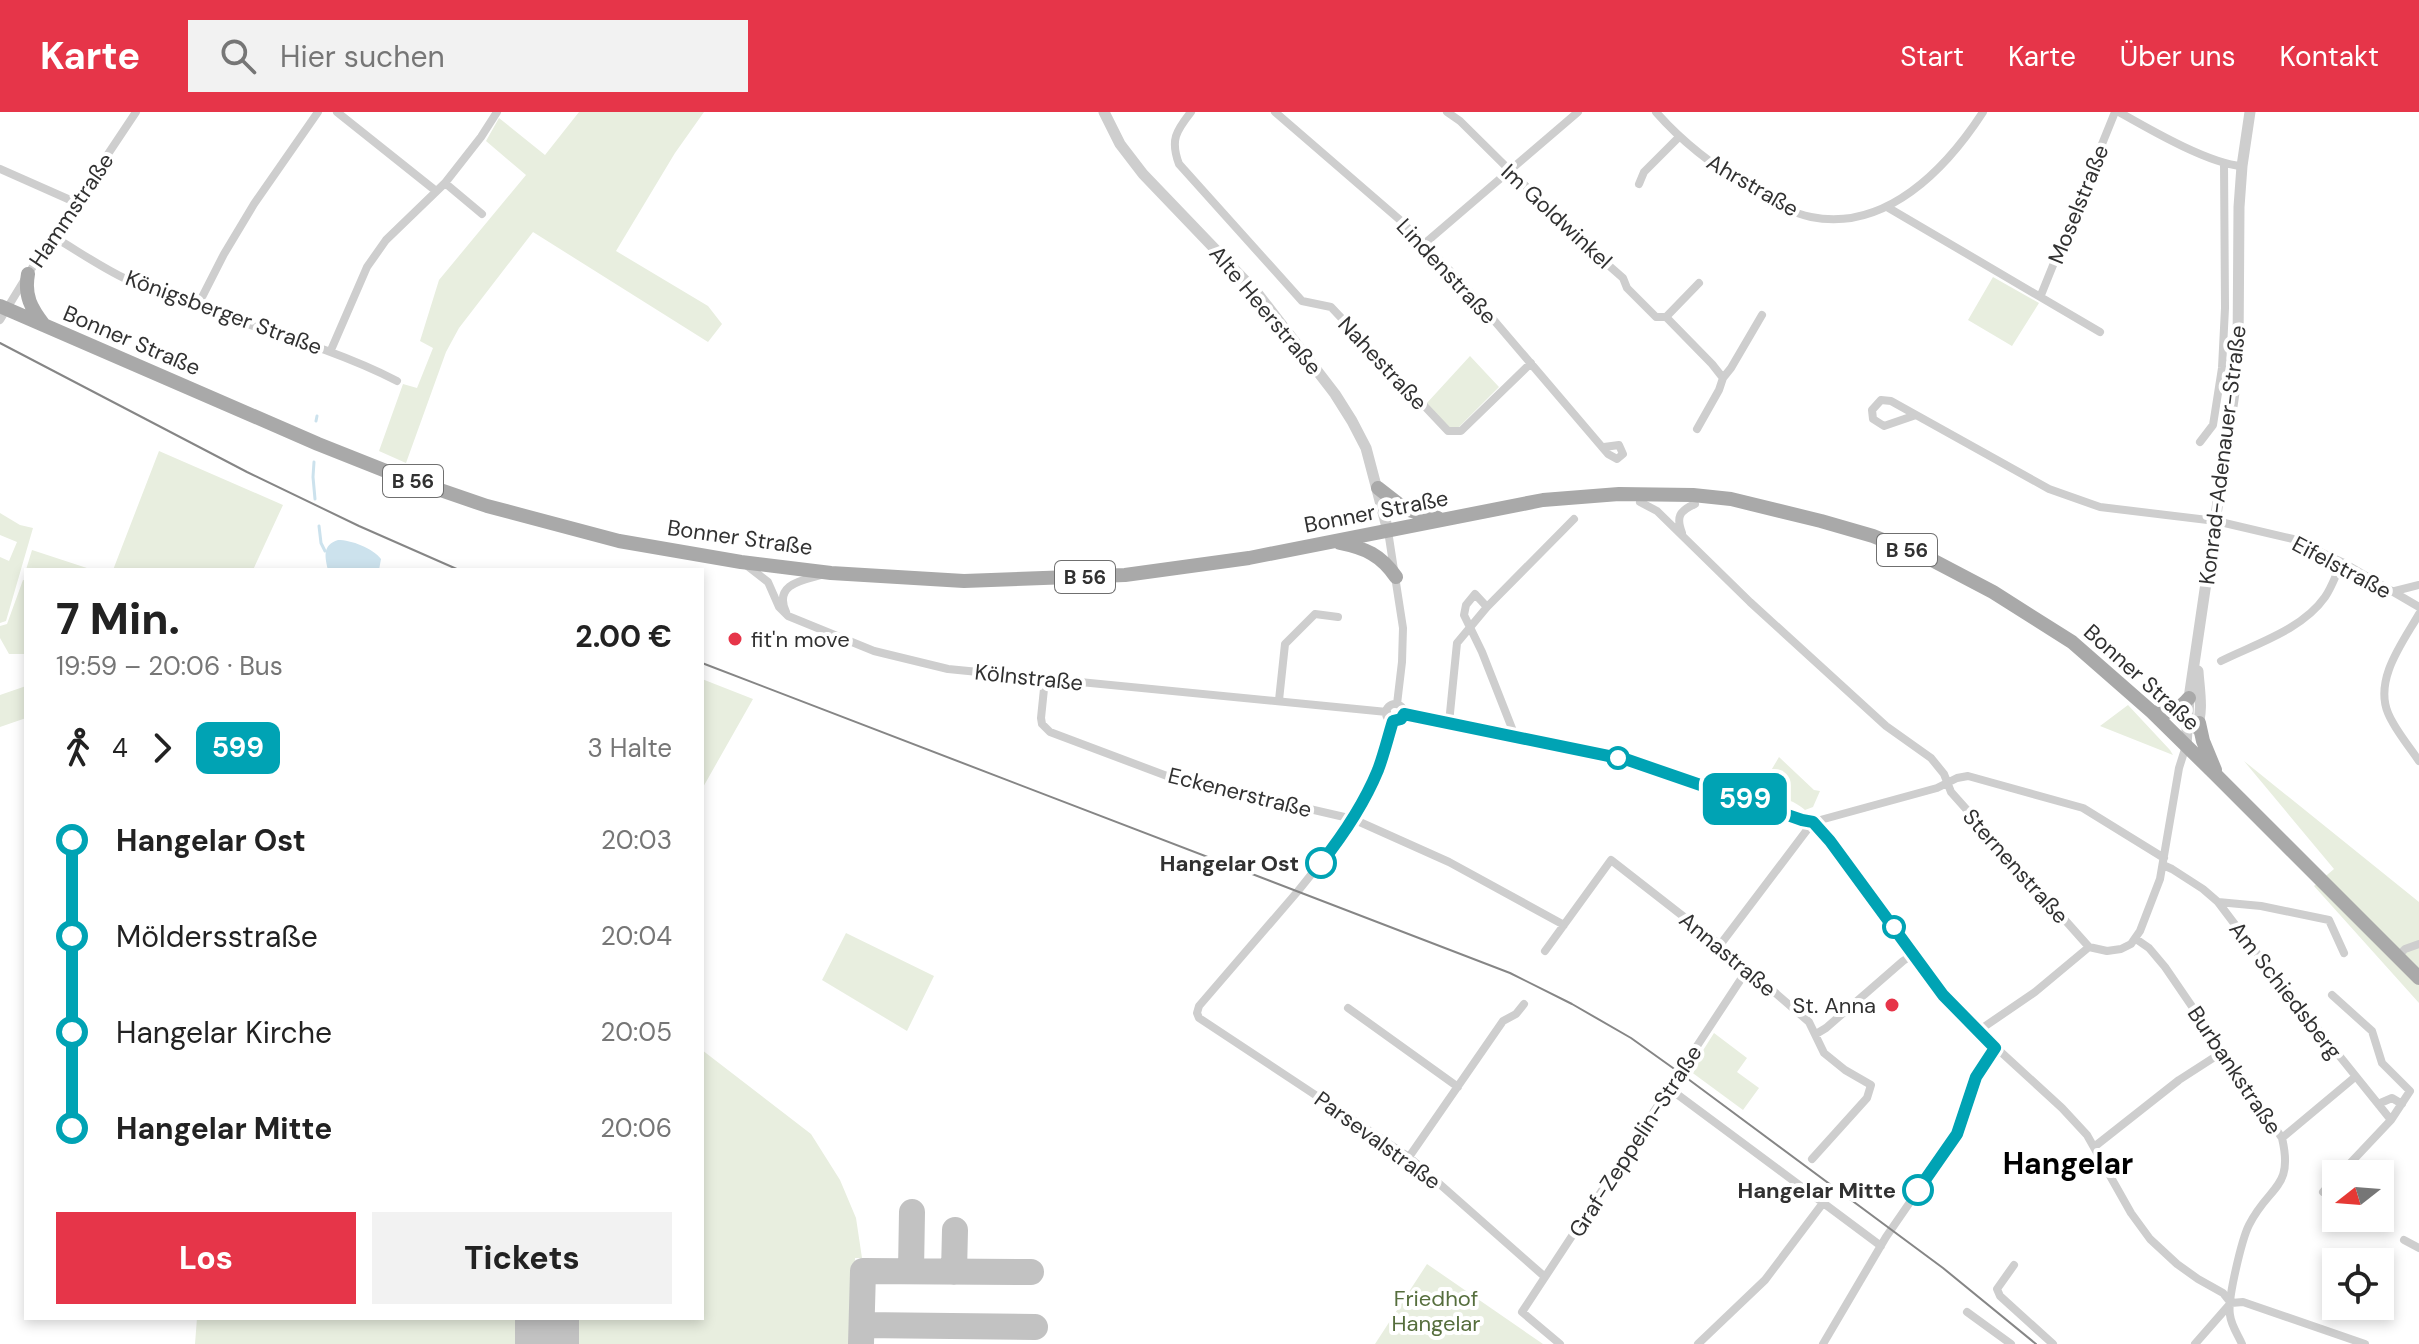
<!DOCTYPE html>
<html lang="de">
<meta charset="utf-8">
<style>
:root{--surface:#fff;--page:#f2f2f2;--text:#222;--muted:#767676;--accent:#e63549}
body{margin:0;font-family:"DM Sans",sans-serif;background:var(--page);color:var(--text);height:100vh;display:flex;flex-direction:column;font-size:30px;white-space:nowrap}
*{box-sizing:border-box;margin:0}
p{font-size:26px;color:var(--muted)}
.icon{flex:none;width:44px;height:44px;fill:none;stroke:currentColor;stroke-width:2;stroke-linecap:round;stroke-linejoin:round}
.map{position:relative;flex:1;overflow:hidden}
.side{position:absolute;left:24px;top:456px;width:680px;height:752px;display:flex;flex-direction:column;background:var(--surface);border-radius:0px;box-shadow:0 4px 12px #0003}
.side>*{flex:none}
.badge{padding:0 16px;border-radius:12px;font-size:28px;line-height:52px}
.needle{width:52px;rotate:253deg}
.fabs{position:absolute;left:2322px;top:1048px;display:grid;gap:16px}
.fabs a{display:grid;place-items:center;width:72px;height:72px;border-radius:0px;background:var(--surface);box-shadow:0 4px 12px #0003;font-size:40px}
.map>.badge{position:absolute;translate:-50% -50%;box-shadow:0 0 0 4px #fff}
.legs{display:flex;align-items:center;gap:12px;height:88px;padding:0 32px;font-size:26px}
.legs p{margin-inline-start:auto}
.head{display:flex;align-items:center;justify-content:space-between;height:136px;padding:0 32px}
h1{font-size:44px;font-weight:800;line-height:60px}
.primary-button{display:flex;gap:16px;margin-top:auto;padding:16px 32px}
.primary-button a{flex:1;height:92px;border-radius:0px;background:var(--accent);color:#fff;font-size:32px;font-weight:800;line-height:92px;text-align:center}
.primary-button a+a{background:var(--page);color:var(--text)}
ul{padding:0 32px;list-style:none}
li{display:flex;align-items:center;gap:28px;height:96px;font-size:30px}
li i{display:grid;place-items:center;width:12px;height:100%;margin:0 10px;background:currentColor}
li i::after{content:'';width:20px;height:20px;margin:-10px;border:6px solid;border-radius:50%;background:var(--surface)}
li p{margin-inline-start:auto}
li:first-child i{background:linear-gradient(#0000 50%,currentColor 0)}
li:last-child i{background:linear-gradient(currentColor 50%,#0000 0)}
header{display:flex;align-items:center;gap:48px;box-sizing:border-box;height:112px;padding:0 40px;background:var(--accent);color:#fff}
header strong{font-size:38px}
nav{display:flex;gap:44px;margin-inline-start:auto;font-size:28px}
.search{width:560px;height:72px;background:var(--page);display:flex;align-items:center;gap:20px;box-sizing:border-box;padding:0 28px;border-radius:0px;color:var(--muted);font-size:30px}
.map>svg:first-child{display:block}
.green{fill:#e8eedf}
.water{fill:#cce2ed}
.lines{fill:none;stroke-linecap:round;stroke-linejoin:round}
.stream{stroke:#cce2ed;stroke-width:3}
.taxiway{stroke:#c2c2c2;stroke-width:26}
.runway{stroke:#c2c2c2;stroke-width:64}
.minor{stroke:#cecece;stroke-width:8}
.tertiary{stroke:#cecece;stroke-width:11}
.primary{stroke:#a9a9a9;stroke-width:14}
.tram{stroke:#868686;stroke-width:2}
.line-1-casing{stroke:#fff;stroke-width:18}
.line-1{stroke:#00a3b4;stroke-width:12}
.poi-dot{fill:#e63549;stroke:#fff;stroke-width:3}
.stop-1-dot{fill:#fff;stroke:#00a3b4;stroke-width:4}
.labels{text-anchor:middle;stroke-width:8;stroke-linejoin:round;paint-order:stroke}
.shield{fill:#fff;stroke:#6f6f6f;stroke-width:2}
.shield-label{font-size:20px;font-weight:bold;fill:#313131}
.street-label{font-size:22px;fill:#313131;stroke:#fff}
.poi-label{font-size:22px;fill:#313131;stroke:#fff;text-anchor:start}
.stop-label{font-size:22px;font-weight:bold;fill:#313131;stroke:#fff;text-anchor:end}
.park-label{font-size:22px;fill:#566e3d;stroke:#fff}
.district-label{font-size:30px;font-weight:bold;fill:#000;stroke:#fff}
</style>
<header>
<strong>Karte</strong>
<div class="search"><svg class="icon" aria-label="search" viewBox="0 0 24 24"><circle cx="10" cy="10" r="6"/><path d="M15 15l6 6"/></svg>Hier suchen</div>
<nav><a>Start</a><a>Karte</a><a>Über uns</a><a>Kontakt</a></nav>
</header>
<div class="map">
<svg width="2419" height="1232" viewBox="0 0 2419 1232">
<rect width="100%" height="100%" fill="#fff"/>
<path class="green" d="M579 0H704L675 41 616 139 708 194 722 212 708 230 533 120 459 216 446 240 406 351 379 339 403 272 417 276 433 236 420 229 439 168 526 63 486 29 499 6 545 43Z
M1993 165 2039 191 2012 234 1968 208Z
M1470 244 1499 275 1458 316H1448L1426 292Z
M159 339 283 393 253 458H113Z
M0 401 20 413 33 416 6 509 0 511V445L9 449 17 430 0 423Z
M32 438 93 458H26V464L25 461Z
M23 468 26 469V542H9L0 526V514L7 512Z
M702 567 753 587 702 677Z
M26 574V606L0 615V583Z
M2128 593 2170 638 2173 643 2100 614Z
M1779 645 1814 678 1820 679 1813 695 1805 698C1797 690 1778 682 1767 685L1766 689 1756 684Z
M2244 649 2419 790V891L2314 774 2334 757Z
M846 821 934 864 907 919 822 868Z
M1714 921 1747 946 1737 960 1759 976 1743 998 1690 959Z
M702 938 811 1022 840 1068 856 1106 862 1146H855L853 1232H195L197 1206H702Z
M1427 1152 1543 1232H1375Z"/>
<path class="water" d="M338 428C351 428 373 436 381 447L379 458H328C325 445 322 433 338 428Z"/>
<g class="lines">
<path class="stream" d="M316 309 317 304
M314 350 313 365 315 387
M319 414 321 431 325 439"/>
<path class="taxiway" d="M911 1159 912 1100
M954 1160 955 1118
M862 1213 1035 1215
M861 1232 863 1159 1031 1160"/>
<path class="runway" d="M547 1232V1206"/>
<path class="minor" d="M337 0 436 79
M1191 0C1176 19 1170 28 1179 52L1302 189 1331 195 1448 319H1461L1531 251
M1275 0 1400 108 1424 132 1463 172 1608 342 1617 347 1623 342 1619 333 1604 335
M1447 0 1460 9 1582 130 1623 166 1627 176 1656 205H1666L1712 252 1723 266 1731 256 1762 203
M1656 0C1683 31 1715 55 1750 76 1769 87 1790 101 1811 105 1886 120 1946 57 1983 0
M2119 0C2149 17 2209 52 2242 54
M0 57 77 91
M445 71 482 102
M1639 72 1644 60 1678 26
M1887 95 2100 220
M54 125C78 139 102 156 128 168 215 208 311 225 397 269
M1424 132 1578 0
M2041 183 2115 0
M197 195 224 142 254 92 318 0
M1666 205 1699 171
M0 208 28 162 136 0
M331 238 367 155 386 128 445 71 481 25 497 0
M1916 303 1884 314 1873 307 1872 298 1881 288 1891 289 2049 377 2100 395 2216 409 2293 427 2342 450 2419 495
M1697 317 1719 278 1723 266
M2200 330 2213 313 2222 256 2225 196 2224 51
M1640 390 1657 399 1750 490 1886 614 1931 646 1944 662 1951 680 2089 835
M1388 419 1403 516 1402 550 1397 592
M1682 421C1676 405 1679 399 1695 392
M745 452 768 470 779 495 788 504 874 539 948 557 1387 600
M2391 480 2419 473
M1487 495 1475 482 1466 493 1464 503 1482 540 1515 624
M786 500C773 472 803 468 821 463
M2419 502C2403 530 2374 567 2388 601 2395 618 2409 634 2419 649
M2221 549C2255 532 2302 518 2325 485 2332 475 2336 462 2342 450
M1045 567 1041 606 1042 612 1050 620 1167 664 1353 707 1449 750 1564 813
M1279 588 1285 532 1315 502 1338 505
M1386 601a9 9 0 1 1 18 0a9 9 0 1 1-18 0Z
M1404 602 1628 648 1802 708 1813 710 1937 676 1957 666 1968 664 2083 696 2164 746
M1393 609 1378 657 1343 723 1298 779 1199 894 1197 901 1199 906 1409 1045 1545 1165
M1449 611 1457 531 1487 495 1574 407
M1813 710 1830 729 1943 883 1967 909 2062 996 2087 1023 2131 1101 2150 1127 2177 1152 2198 1167 2223 1181 2231 1191
M2163 753 2172 757 2203 777 2218 790 2261 794 2329 808 2344 841
M2218 790 2255 839 2391 1008 2340 1062
M2136 827 2149 836 2165 855 2282 1026C2294 1077 2269 1073 2249 1113 2242 1127 2227 1188 2230 1203 2231 1213 2238 1223 2242 1232
M1720 833 1813 710
M2089 835 2107 839 2121 837 2131 832 2140 819 2160 767 2179 656 2186 634
M1545 839 1611 748 1720 833 1809 910 1824 941 1845 958 1871 973 1867 986 1812 1047
M2397 845 2405 837 2419 832
M2332 883 2372 919 2382 951 2410 979 2391 1008
M1348 896 1458 975
M1978 919 2035 880 2089 835
M1816 922 1826 916 1903 849 1914 842
M1670 977 1881 1134
M2378 992 2392 986 2402 992
M2282 1026 2355 965
M2094 1035 2179 968 2224 939
M1409 1045 1503 909 1516 902 1524 892
M2323 1080 2336 1066
M2404 1128 2419 1136
M2014 1153 1997 1177 2000 1184 2053 1232
M2231 1191 2243 1190 2365 1232
M1967 1200 2011 1232
M1560 1232 1522 1200 1747 858
M1698 1232 1765 1168 1823 1091
M1823 1232 1886 1125 1957 1022 1976 965 1995 936
M2195 1232 2230 1192"/>
<path class="tertiary" d="M1104 0 1120 32 1143 62 1258 182 1335 282 1352 309 1366 336 1388 419
M2196 617C2204 600 2199 577 2198 559
M2186 634 2189 586 2234 281 2238 242 2239 95 2242 54 2250 0"/>
<path class="primary" d="M28 162C24 184 31 196 44 213
M0 194 318 332 391 361 487 394 619 429 741 450 831 461 964 469 1125 463 1249 446 1543 388 1619 382 1693 383 1731 387 1821 409 1873 424 1934 449 1993 480 2072 530 2152 600 2216 663 2419 866
M1378 376 1405 397 1438 406
M1340 431C1365 436 1381 443 1396 465
M2152 600C2169 602 2178 599 2189 586
M2199 611 2203 629 2215 658"/>
<path class="tram" d="M0 231 247 360 359 414 459 458
M702 551 1510 861 1572 892 1631 926 1680 961 1943 1156 2036 1232"/>
</g>
<g class="lines">
<g class="line-1-casing">
<path id="line-1" d="M1321 751C1344 722 1364 692 1378 658 1384 642 1388 625 1393 609L1401 607 1404 602 1628 648 1802 708 1813 710 1830 729 1943 883 1995 936 1976 965 1957 1022 1918 1078"/>
</g>
<use href="#line-1" class="line-1"/>
</g>
<g class="poi-dot">
<circle cx="735" cy="527" r="8"/>
<circle cx="1892" cy="893" r="8"/>
</g>
<g class="stop-1-dot">
<circle cx="1618" cy="646" r="10"/>
<circle cx="1321" cy="751" r="14"/>
<circle cx="1894" cy="815" r="10"/>
<circle cx="1918" cy="1078" r="14"/>
</g>
<g class="labels">
<g class="shield">
<rect x="383" y="353" width="60" height="32" rx="6"/>
<rect x="1877" y="422" width="60" height="32" rx="6"/>
<rect x="1055" y="449" width="60" height="32" rx="6"/>
</g>
<g class="shield-label">
<text x="413" y="376">B 56</text>
<text x="1907" y="445">B 56</text>
<text x="1085" y="472">B 56</text>
</g>
<g class="street-label">
<text transform="translate(1753 73) rotate(30)" y="8">Ahrstraße</text>
<text transform="translate(2078 92) rotate(-68)" y="8">Moselstraße</text>
<text transform="translate(71 98) rotate(-56)" y="8">Hammstraße</text>
<text transform="translate(1557 104) rotate(43)" y="8">Im Goldwinkel</text>
<text transform="translate(1447 159) rotate(47)" y="8">Lindenstraße</text>
<text transform="translate(1266 198) rotate(50)" y="8">Alte Heerstraße</text>
<text transform="translate(224 200) rotate(20)" y="8">Königsberger Straße</text>
<text transform="translate(132 228) rotate(23)" y="8">Bonner Straße</text>
<text transform="translate(1383 251) rotate(47)" y="8">Nahestraße</text>
<text transform="translate(2222 343) rotate(-83)" y="8">Konrad-Adenauer-Straße</text>
<text transform="translate(1376 399) rotate(-11)" y="8">Bonner Straße</text>
<text transform="translate(740 425) rotate(8)" y="8">Bonner Straße</text>
<text transform="translate(2342 455) rotate(28)" y="8">Eifelstraße</text>
<text transform="translate(1029 565) rotate(6)" y="8">Kölnstraße</text>
<text transform="translate(2142 565) rotate(42)" y="8">Bonner Straße</text>
<text transform="translate(1240 680) rotate(14)" y="8">Eckenerstraße</text>
<text transform="translate(2016 754) rotate(48)" y="8">Sternenstraße</text>
<text transform="translate(1728 842) rotate(40)" y="8">Annastraße</text>
<text transform="translate(2286 878) rotate(52)" y="8">Am Schiedsberg</text>
<text transform="translate(2235 958) rotate(56)" y="8">Burbankstraße</text>
<text transform="translate(1378 1028) rotate(36)" y="8">Parsevalstraße</text>
<text transform="translate(1635 1029) rotate(-57)" y="8">Graf-Zeppelin-Straße</text>
</g>
<g class="poi-label">
<text x="751" y="535">fit'n move</text>
<text x="1876" y="901" text-anchor="end">St. Anna</text>
</g>
<g class="stop-label">
<text x="1299" y="759">Hangelar Ost</text>
<text x="1896" y="1086">Hangelar Mitte</text>
</g>
<g class="park-label">
<text x="1436" y="1194">Friedhof<tspan x="1436" dy="25">Hangelar</tspan></text>
</g>
<g class="district-label">
<text x="2068" y="1062">Hangelar</text>
</g>
</g>
</svg>
<div class="fabs">
<a><svg class="needle" viewBox="-14 -14 28 28"><path d="M0-13l5 13h-10z" fill="#e53935"/><path d="M0 13l5-13h-10z" fill="#767676"/></svg></a>
<a><svg class="icon" aria-label="locate" viewBox="0 0 24 24"><circle cx="12" cy="12" r="6"/><path d="M12 2v4M12 18v4M2 12h4M18 12h4"/></svg></a>
</div>
<b class="badge" style="left:1745px;top:687px;background:#00a3b4;color:#fff">599</b>
<section class="side">
<div class="head"><div><h1>7 Min.</h1><p>19:59 – 20:06 · Bus</p></div><b>2.00 €</b></div>
<div class="legs"><svg class="icon" aria-label="walk" viewBox="0 0 24 24"><circle cx="13" cy="4" r="2"/><path d="M13 8l-2 6 4 7M11 14l-3 7M7 12l3-4h3l4 4"/></svg>4<svg class="icon" aria-label="forward" viewBox="0 0 24 24"><path d="M9 5l7 7-7 7"/></svg><b class="badge" style="background:#00a3b4;color:#fff">599</b><p>3 Halte</p></div>
<ul>
<li><i style="color:#00a3b4"></i><b>Hangelar Ost</b><p>20:03</p></li>
<li><i style="color:#00a3b4"></i><span>Möldersstraße</span><p>20:04</p></li>
<li><i style="color:#00a3b4"></i><span>Hangelar Kirche</span><p>20:05</p></li>
<li><i style="color:#00a3b4"></i><b>Hangelar Mitte</b><p>20:06</p></li>
</ul>
<div class="primary-button"><a>Los</a><a>Tickets</a></div>
</section>
</div>
